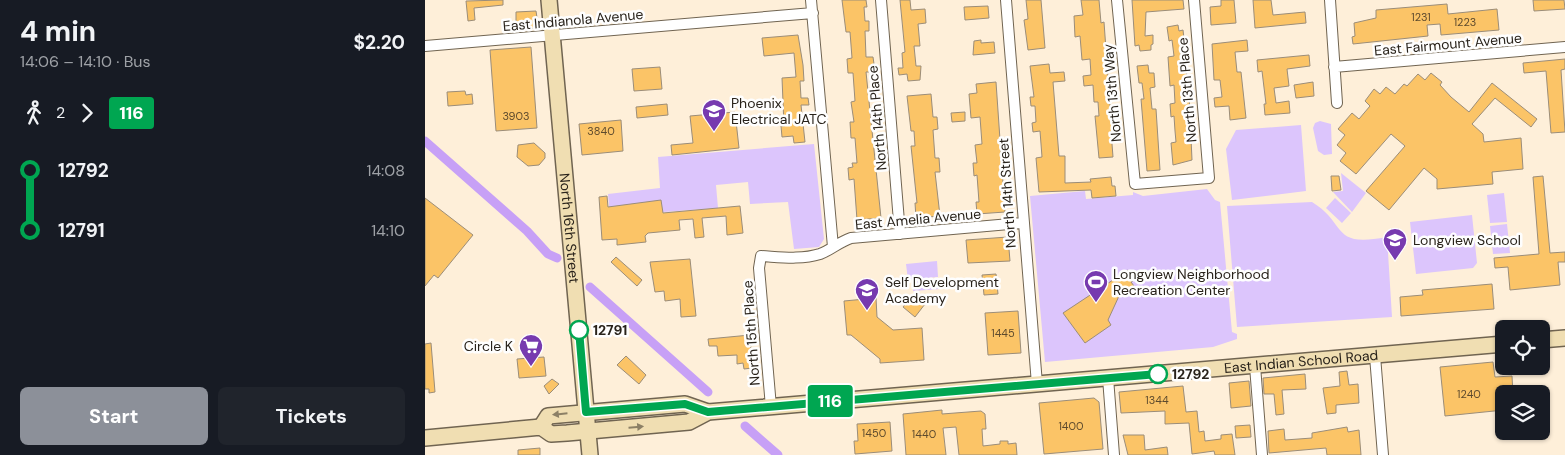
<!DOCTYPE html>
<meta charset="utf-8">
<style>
:root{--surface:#171b24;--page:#20242c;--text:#f1f3f6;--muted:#9ea1a6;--accent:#8c9099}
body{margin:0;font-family:"DM Sans",sans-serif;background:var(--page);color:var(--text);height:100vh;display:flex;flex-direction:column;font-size:19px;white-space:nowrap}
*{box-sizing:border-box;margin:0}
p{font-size:16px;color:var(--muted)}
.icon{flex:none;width:28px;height:28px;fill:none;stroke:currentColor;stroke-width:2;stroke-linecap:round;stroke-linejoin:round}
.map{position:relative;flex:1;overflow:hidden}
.panel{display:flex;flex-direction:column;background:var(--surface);width:425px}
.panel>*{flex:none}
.badge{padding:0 10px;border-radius:4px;font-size:18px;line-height:32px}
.controls{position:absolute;left:1070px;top:320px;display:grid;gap:10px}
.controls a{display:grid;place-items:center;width:55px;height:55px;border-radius:8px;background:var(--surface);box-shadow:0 1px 4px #0004;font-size:25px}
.map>.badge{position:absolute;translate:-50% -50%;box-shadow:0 0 0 2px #fff}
.legs{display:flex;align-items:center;gap:8px;height:55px;padding:0 20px;font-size:16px}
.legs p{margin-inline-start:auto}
.summary{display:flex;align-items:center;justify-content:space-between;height:85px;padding:0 20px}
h1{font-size:28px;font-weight:700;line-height:38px}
.cta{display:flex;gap:10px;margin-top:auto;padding:10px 20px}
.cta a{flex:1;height:58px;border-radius:8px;background:var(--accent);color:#fff;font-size:20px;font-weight:700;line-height:58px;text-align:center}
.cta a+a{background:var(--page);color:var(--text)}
ul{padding:0 20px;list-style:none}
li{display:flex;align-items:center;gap:18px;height:60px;font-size:19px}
li i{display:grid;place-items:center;width:8px;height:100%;margin:0 6px;background:currentColor}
li i::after{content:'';width:12px;height:12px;margin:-6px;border:4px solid;border-radius:50%;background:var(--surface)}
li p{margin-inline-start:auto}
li:first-child i{background:linear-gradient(#0000 50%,currentColor 0)}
li:last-child i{background:linear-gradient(currentColor 50%,#0000 0)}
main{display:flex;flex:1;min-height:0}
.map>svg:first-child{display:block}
.green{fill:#dcc5fc}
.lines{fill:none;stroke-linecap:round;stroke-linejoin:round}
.canal{stroke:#c7a0f6;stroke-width:9}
.building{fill:#fbc467;stroke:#9b8d79}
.minor-casing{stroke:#706451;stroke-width:12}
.secondary-casing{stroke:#706451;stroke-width:18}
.minor{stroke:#fff;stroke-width:10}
.secondary{stroke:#f0deb2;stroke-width:15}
.oneway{fill:#8c8066}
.line-1-casing{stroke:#fff;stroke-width:11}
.line-1{stroke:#00a651;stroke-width:8}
.stop-1-dot{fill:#fff;stroke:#00a651;stroke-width:2.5}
.labels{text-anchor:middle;stroke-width:5;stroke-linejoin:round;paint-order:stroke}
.number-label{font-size:11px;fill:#5d4a2d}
.street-label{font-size:14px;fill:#28221a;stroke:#fefefe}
.poi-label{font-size:14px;fill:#28221a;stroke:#fefefe;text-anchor:start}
.stop-label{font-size:14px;font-weight:bold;fill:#28221a;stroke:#fefefe;text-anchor:start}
</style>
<main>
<section class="panel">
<div class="summary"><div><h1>4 min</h1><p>14:06 – 14:10 · Bus</p></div><b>$2.20</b></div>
<div class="legs"><svg class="icon" aria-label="walk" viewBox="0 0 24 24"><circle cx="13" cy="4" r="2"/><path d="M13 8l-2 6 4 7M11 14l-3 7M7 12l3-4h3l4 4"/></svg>2<svg class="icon" aria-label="forward" viewBox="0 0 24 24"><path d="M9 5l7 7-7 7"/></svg><b class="badge" style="background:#00a651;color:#fff">116</b></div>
<ul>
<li><i style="color:#00a651"></i><b>12792</b><p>14:08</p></li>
<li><i style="color:#00a651"></i><b>12791</b><p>14:10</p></li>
</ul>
<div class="cta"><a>Start</a><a>Tickets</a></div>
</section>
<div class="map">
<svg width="1140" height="455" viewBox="0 0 1140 455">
<rect width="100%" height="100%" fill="#feefd9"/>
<path class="green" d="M895 121 906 124 907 154 899 155 893 151 888 128 890 123Z
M876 125 881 191 807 200 801 149 811 130Z
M389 144 399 239 394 247 369 249 363 202 325 204 323 182 291 185 293 208 185 216 183 194 235 188 233 157Z
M916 173 941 193 927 212 908 192 918 191Z
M782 189 790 200 795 202 807 332 812 334V339L788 347 620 362 605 196 660 191 661 199 708 195V192L718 196Z
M1079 193 1082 222 1065 223 1062 195Z
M910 198 926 213 917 223 901 208Z
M887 202C923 224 905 248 962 237L967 317 812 327 802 206Z
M1047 215 1052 263 1048 268 991 274 985 222Z
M1082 224 1085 253 1068 254 1065 226Z
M512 261 513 277 483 280 481 264Z
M514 279 515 289 488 291V281Z"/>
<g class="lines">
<path class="canal" d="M0 141 102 231 123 254 132 258
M165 287 283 392
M320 426 353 455"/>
</g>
<path class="building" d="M78 0V5L49 8 50 20 43 21 41 1Z
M417 0H441L442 7H439L440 21H444V31H440L441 57H448L449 64 446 65 447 72H441L456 218 432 220 429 179 424 180 423 168 428 167 427 163H432L430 138H426L425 122H429L426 102 430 101 428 73H423L422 59 427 58 425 32H421Z
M475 0H485L486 10 500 9 501 23 493 24 495 46H489L491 66H496L495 80 483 81 482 74 474 75 473 68H478L477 53 480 52Z
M601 0H616L620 48 603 50 599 20 603 19Z
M656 0H674L676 23 679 22 686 119H688L690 131H686L688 157 674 158 670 116H674L673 102H669L668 85 659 86 658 76 666 75 665 59 657 60 655 36 650 37 649 16 658 15Z
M707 0H758L759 9 721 12 720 36 728 35V44L726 45V50L715 51 714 45 710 46Z
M796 0H809L811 23 786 25 785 7 796 6Z
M828 0H846L848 15 880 12 881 23 830 28Z
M1108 0H1139L1140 9 1109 11Z
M1022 4 1023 14 1072 9 1074 30 1016 35 1015 24 1002 25 1003 36 928 44 927 37 930 36 929 23 951 18V10Z
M563 6 564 18 540 20 539 7Z
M111 11 113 24 111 28 91 31V12Z
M753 25 754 31 758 30 760 47H755L757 68H761L764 94 767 160 748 165 746 143 751 142 750 131 749 116 746 117 745 104 750 103 749 85 745 86 743 57 749 56 747 40 744 41 742 27Z
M373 35 378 65 379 81H375L376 98H383L384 105H376L380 142 369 143 368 136 357 137 356 126H359L357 78 371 77 369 53 339 56 337 38Z
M556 40V43L569 42 570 53 548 55 549 41Z
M822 40 823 51 810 52 812 72H816L821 118 805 120 804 106 790 107 789 98 797 97 795 80H789L787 44Z
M106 47 112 128 71 131 65 50Z
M884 55 885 66 862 69 864 86 849 88 851 103 864 101 865 113 840 115 839 104H841L837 71 833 72 832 60Z
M1140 59V69L1136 70 1140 132 1126 133 1121 71 1099 73 1098 63Z
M624 64 625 73 639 72 640 81 628 82 634 156H640V183L666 182 665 179 686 177 687 186H690L691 196 667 198 666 190 614 192 611 158 617 157 615 131 608 132 607 123 611 122 610 106H606L605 97H609L605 66Z
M723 65 724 73H729L730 87 725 88 727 109H731L735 170 722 171 716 99H719L717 83H714L712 66Z
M235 67 237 89 209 91 207 69Z
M1006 73 1017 82 1015 85 1026 97 1044 112 1067 83 1112 119 1106 127 1070 98 1047 124 1058 134 1059 142 1096 138 1098 169 1067 172 1068 184 1012 189V179L999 168 964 210 941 191 980 146 966 134 931 174 915 161 921 153 912 145 920 135 913 129 927 113 934 119 945 106 940 101 949 89 955 94 961 87 970 94 979 84 982 86 993 74 1000 80Z
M571 82 580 212 552 214 551 202H554L552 175 549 176 548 163H552L550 145 557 144 555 117 546 118 544 94 552 93 551 84Z
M888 82 889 96 871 98 869 85Z
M40 91 41 95 47 94 48 104 23 106 22 92Z
M506 94 508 117H512L513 129 508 130 510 158H514L515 172H510L515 216 491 218 490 203H492L486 146H490L489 131H486L482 96Z
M242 104 243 115 212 118 211 107Z
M310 112 314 148 247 155 246 145 268 143 265 116Z
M540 112V121L527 122 526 113Z
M196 120 198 151 157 155 154 124Z
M109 143 120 153V158L114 165 103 166 92 157 93 145Z
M906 176H914L916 190 907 191Z
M1118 176 1125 253 1140 252V262H1133L1135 285 1085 290 1083 267 1070 268 1069 258 1114 254 1108 177Z
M182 196 183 207 236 200 238 213 315 206 318 233 302 235 301 216 277 218 279 237 270 238 268 219 254 220 255 230 223 233 220 236 221 242 192 245V239L177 240 174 197Z
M0 198 48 235 13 278 9 275 0 286Z
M583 237 585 261 543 263 541 240Z
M191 257 217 280 212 286 186 262Z
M265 259 271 316 256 317 255 299 240 301 239 291 230 292 225 262Z
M703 270 709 280 706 282 709 286 694 296 683 320 686 325 660 343 638 313Z
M571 274 573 294 559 295 557 275Z
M1067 284 1069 309 976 316 975 297 998 295 997 290Z
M488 295 500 304 490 317 478 307Z
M451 298 452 317 468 330 497 328 499 360 455 363V359L426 335H422L419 301Z
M593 311 596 353 563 355 560 313Z
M325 335 327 368 319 369 318 363 312 364V355L293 356 292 346H284L283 339Z
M6 343 10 392 4 393V389H0V344Z
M201 356 221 375 214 384 192 365Z
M119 357 121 376 94 378 92 359Z
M1068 362 1070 377 1087 376 1088 394H1079V410L1020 416 1015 367Z
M922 371 924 385 933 384 934 403 911 405V413L902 414 898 388 915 386 914 372Z
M880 374 881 389 857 390 859 414 851 415 849 394H839L838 378Z
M127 379 134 384 124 394 119 386Z
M824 381 826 406 806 408 804 383Z
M758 386 761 412 772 411 774 432 779 431 780 441 796 439V435L807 434 810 455H790L789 451 767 454 764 423 740 424V411L696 413 694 392Z
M669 398 674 402 678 449 619 454 614 403Z
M517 410V414L556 411 560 414 561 429H557L558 446 575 444V441H583V444L591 443 592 455H534L531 427 518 428 521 455H481L478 414Z
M465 422 467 451 430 454 429 441H433L432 424Z
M825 425 826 437 811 438 810 426Z
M922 427 923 432 934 430 936 455H902L901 448 844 453 843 431 859 429 860 440 887 438V433Z
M698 435H719L720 450 742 447 743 455H703Z
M115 448V455H93V450Z"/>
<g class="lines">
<g class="minor-casing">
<path id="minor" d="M386 0 408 247
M456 0 475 234
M581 0 612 384
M692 0 710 184 784 178 769 0
M905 0 912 103
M0 46 388 13
M909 67 1140 47
M950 356 958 455
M830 366 837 455
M683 378 689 455
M346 407 334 268 336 256C355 257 376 260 395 254 406 250 414 242 426 238L597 223"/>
</g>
<g class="secondary-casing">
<g id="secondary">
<path id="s1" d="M124 0 165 455"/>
<path d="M1116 340 1140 338"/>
<path d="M116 427 123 416 260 404 283 412"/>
<path id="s2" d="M0 438 116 427 126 434 142 433 264 422 283 412 1079 344"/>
</g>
</g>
<use href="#minor" class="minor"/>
<use href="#secondary" class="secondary"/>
</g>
<defs><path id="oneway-solid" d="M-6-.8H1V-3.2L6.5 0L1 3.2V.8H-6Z" transform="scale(1.25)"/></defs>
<g class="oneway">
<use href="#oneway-solid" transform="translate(135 414) rotate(174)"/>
<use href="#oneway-solid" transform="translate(211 427) rotate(-5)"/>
</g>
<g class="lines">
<g class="line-1-casing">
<path id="line-1" d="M154 330 161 412 260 404 283 412 733 374"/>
</g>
<use href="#line-1" class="line-1"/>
</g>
<defs>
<g id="university-pin" transform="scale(1.25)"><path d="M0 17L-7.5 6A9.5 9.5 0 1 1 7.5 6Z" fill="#773aaf" stroke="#fefefe"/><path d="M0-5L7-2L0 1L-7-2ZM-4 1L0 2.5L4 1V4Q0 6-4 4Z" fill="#fff"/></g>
<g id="school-pin" transform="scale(1.25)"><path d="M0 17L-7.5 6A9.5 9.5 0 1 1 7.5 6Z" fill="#773aaf" stroke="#fefefe"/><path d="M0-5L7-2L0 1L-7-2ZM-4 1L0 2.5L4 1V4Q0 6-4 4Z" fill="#fff"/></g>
<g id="stadium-pin" transform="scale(1.25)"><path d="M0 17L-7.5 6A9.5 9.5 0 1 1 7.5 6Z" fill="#773aaf" stroke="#fefefe"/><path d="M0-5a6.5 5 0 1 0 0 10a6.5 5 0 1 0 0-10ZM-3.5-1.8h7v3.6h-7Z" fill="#fff"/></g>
<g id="supermarket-pin" transform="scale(1.25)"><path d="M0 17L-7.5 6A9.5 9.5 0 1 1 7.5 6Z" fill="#773aaf" stroke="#fefefe"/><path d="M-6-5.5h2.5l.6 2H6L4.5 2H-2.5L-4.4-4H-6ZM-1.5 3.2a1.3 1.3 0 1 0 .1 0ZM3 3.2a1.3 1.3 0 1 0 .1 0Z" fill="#fff"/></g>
</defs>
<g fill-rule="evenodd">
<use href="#university-pin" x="289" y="111"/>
<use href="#school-pin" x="970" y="240"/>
<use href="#stadium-pin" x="671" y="282"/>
<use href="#school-pin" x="442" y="290"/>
<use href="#supermarket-pin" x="106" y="346"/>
</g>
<g class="stop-1-dot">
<circle cx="154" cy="330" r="9"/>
<circle cx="733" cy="374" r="9"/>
</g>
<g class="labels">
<g class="number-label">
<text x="996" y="21">1231</text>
<text x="1040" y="26">1223</text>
<text x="91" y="120">3903</text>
<text x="176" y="135">3840</text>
<text x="578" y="337">1445</text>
<text x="1044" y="398">1240</text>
<text x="732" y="404">1344</text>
<text x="646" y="430">1400</text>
<text x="449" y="437">1450</text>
<text x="499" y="438">1440</text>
</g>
<g class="street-label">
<text transform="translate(148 20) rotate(-5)" y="5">East Indianola Avenue</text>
<text transform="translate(1023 44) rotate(-5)" y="5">East Fairmount Avenue</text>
<text transform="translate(762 90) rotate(-95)" y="5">North 13th Place</text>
<text transform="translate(687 93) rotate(-95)" y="5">North 13th Way</text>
<text transform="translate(452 118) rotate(-95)" y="5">North 14th Place</text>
<text transform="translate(582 193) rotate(-94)" y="5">North 14th Street</text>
<text transform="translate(493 219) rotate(-5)" y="5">East Amelia Avenue</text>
<text dy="5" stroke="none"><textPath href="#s1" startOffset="229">North 16th Street</textPath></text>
<text transform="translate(326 333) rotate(-94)" y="5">North 15th Place</text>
<text dy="5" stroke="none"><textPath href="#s2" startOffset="884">East Indian School Road</textPath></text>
</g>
<g class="poi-label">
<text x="306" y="108">Phoenix<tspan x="306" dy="16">Electrical JATC</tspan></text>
<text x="988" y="245">Longview School</text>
<text x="688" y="279">Longview Neighborhood<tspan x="688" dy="16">Recreation Center</tspan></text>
<text x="460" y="287">Self Development<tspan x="460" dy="16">Academy</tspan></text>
<text x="88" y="351" text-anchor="end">Circle K</text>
</g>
<g class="stop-label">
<text x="168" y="335">12791</text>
<text x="747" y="379">12792</text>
</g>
</g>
</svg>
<div class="controls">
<a><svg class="icon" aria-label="locate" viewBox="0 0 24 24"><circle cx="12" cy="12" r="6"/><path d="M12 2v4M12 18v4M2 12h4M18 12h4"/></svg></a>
<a><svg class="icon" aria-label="layers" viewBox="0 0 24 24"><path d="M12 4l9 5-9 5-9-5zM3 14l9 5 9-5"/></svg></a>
</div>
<b class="badge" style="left:405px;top:401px;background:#00a651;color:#fff">116</b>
</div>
</main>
